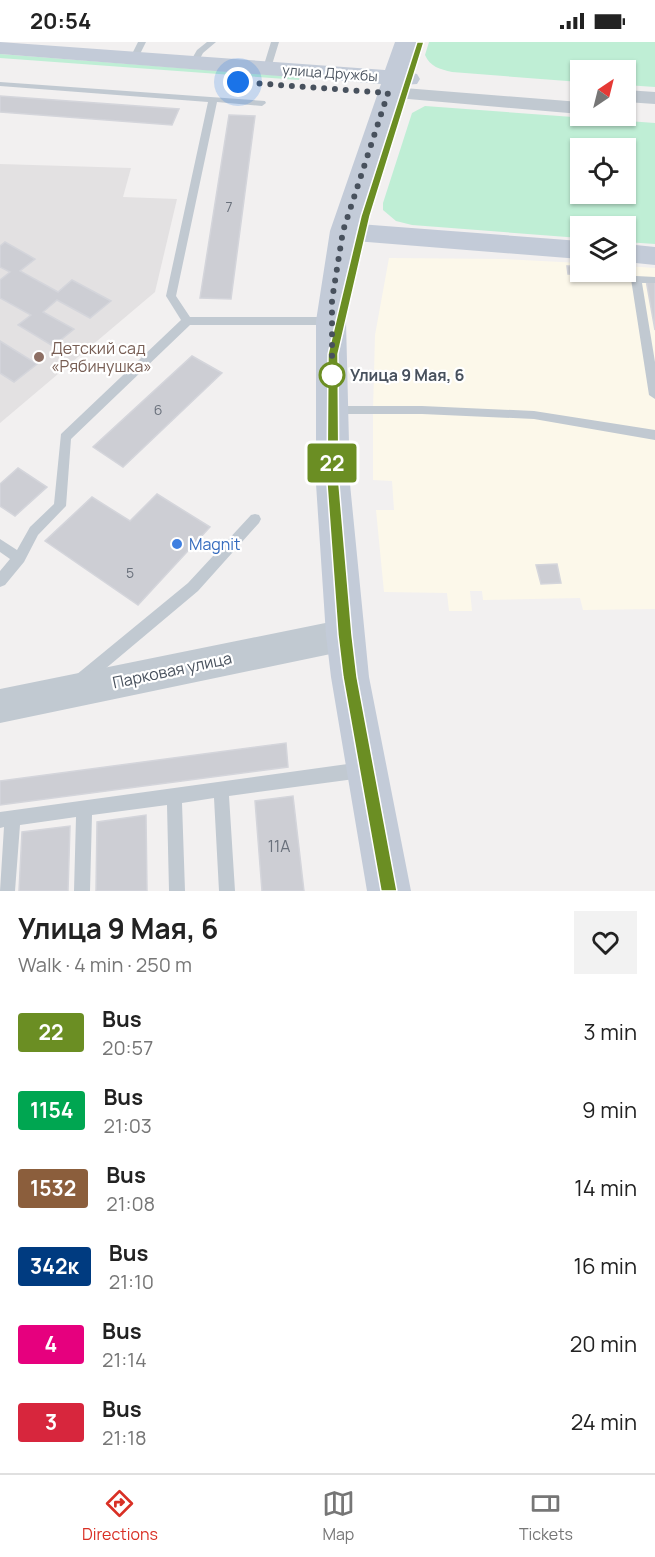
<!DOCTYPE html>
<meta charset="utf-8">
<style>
:root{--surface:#fff;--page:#f2f2f2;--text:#222;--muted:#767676;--line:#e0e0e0;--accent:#d93025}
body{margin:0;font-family:Manrope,sans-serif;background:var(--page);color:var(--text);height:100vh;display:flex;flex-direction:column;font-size:22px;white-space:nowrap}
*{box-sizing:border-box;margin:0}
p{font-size:20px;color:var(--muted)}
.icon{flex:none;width:33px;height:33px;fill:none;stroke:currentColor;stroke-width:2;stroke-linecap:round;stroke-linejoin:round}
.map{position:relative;height:849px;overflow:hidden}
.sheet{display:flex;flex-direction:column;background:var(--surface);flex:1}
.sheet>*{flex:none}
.badge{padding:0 12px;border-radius:4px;font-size:21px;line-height:39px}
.needle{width:39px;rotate:35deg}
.fabs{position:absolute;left:570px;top:18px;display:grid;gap:12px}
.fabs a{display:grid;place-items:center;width:66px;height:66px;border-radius:0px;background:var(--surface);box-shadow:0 2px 4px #0004;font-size:30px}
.you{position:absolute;width:30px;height:30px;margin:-15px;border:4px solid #fff;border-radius:50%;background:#1a73e8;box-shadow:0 0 0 9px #1a73e833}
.map>.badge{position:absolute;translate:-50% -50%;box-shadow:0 0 0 3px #fff}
.round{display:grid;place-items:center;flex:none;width:63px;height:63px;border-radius:0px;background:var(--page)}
.headline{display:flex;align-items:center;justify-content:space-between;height:102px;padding:0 18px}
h1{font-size:28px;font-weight:700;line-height:45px}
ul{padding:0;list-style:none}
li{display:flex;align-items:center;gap:18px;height:78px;padding:0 18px}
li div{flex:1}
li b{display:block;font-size:22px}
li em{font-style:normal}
li .badge{min-width:66px;font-weight:700;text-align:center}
.status{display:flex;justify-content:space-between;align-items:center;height:42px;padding:0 30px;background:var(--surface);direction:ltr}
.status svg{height:16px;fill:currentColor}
.tab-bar{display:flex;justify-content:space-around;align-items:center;height:84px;border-top:2px solid var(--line);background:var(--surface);font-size:16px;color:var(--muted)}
.tab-bar a{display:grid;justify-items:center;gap:3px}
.tab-bar .selected{color:var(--accent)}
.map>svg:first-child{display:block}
.commercial{fill:#fcf8ea}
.education{fill:#e3e1e2}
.green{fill:#bfeed5;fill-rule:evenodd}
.building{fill:#cdced4;stroke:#d4d5db;stroke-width:1.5}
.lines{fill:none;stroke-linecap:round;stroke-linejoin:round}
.service{fill:#c1c9d1;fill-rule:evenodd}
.tertiary{fill:#c1c9d1;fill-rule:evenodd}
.secondary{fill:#c3cbd8;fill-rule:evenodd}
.line{fill:#6b8e23;stroke:#fff;stroke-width:1.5}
.walk{stroke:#48515d;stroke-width:6;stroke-dasharray:0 10.8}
.education-dot{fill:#8d6e63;stroke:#fff;stroke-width:2}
.stop-dot{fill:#fff;stroke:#6b8e23;stroke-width:3}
.shop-dot{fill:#3f7fe0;stroke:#fff;stroke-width:2}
.labels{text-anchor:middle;stroke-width:4.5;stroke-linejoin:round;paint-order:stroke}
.far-street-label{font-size:14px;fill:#48515d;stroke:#fff}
.number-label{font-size:14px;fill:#69707b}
.education-label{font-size:16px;fill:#785e54;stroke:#fff;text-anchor:start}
.stop-label{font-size:16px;font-weight:bold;fill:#48515d;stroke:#fff;text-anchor:start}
.shop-label{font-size:16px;fill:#366cbe;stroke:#fff;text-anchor:start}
.street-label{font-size:16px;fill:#48515d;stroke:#fff}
.near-number-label{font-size:16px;fill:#69707b}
</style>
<div class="status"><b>20:54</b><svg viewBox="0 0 49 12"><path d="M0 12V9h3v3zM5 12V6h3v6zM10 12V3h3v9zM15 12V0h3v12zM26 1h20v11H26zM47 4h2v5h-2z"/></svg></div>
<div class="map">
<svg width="655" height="849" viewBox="0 0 655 849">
<rect width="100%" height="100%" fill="#f2f0f0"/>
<path class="commercial" d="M389 216 504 217 580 221V230H626V224L655 226V567L583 568 580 556 483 558 482 549H470L472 569H449L447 551 384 550 376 468H394L392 439 373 438V368L375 293Z"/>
<path class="education" d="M0 122 131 126 123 155 177 157 155 250 0 381Z"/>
<path class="green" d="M429 0H655V45L626 43V28H580V40L452 30C440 27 430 25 425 13Z
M0 12 300 35 299 38 0 16Z
M425 64 655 81V202L626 200V184H580V196L412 183 396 179 383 168V161L412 71ZM626 106V152H580V106Z"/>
<path class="building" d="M0 54 179 67 172 83 0 70Z
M229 73 255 74 231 257 200 256Z
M5 200 35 217 20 229 58 250 72 238 111 259 90 276 57 258 43 270 74 287 53 304 18 283 31 273 0 256V238L10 230 0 225V204Z
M567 224H580V230H626V227H629L630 235 568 232Z
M646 238H655V288Z
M0 299 37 322 14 340 0 331Z
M192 314 222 331 123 425 93 405Z
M18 426 47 445 15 474 0 464V442Z
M157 452 210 485 138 563 45 499 92 455 130 479Z
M557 522 561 541 541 542 536 523Z
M286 701 288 725 0 763V739Z
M293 754 304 849H262L255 759Z
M146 773 147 849H96L97 780Z
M70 784 68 849H19L22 790Z"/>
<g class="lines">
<path class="service" d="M138 0H146L137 18H131L130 16Z
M207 0H216L203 11 197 22H191L190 20 197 8Z
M271 0H279L271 26 267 28 263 26Z
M0 40 265 59 266 61 262 64 217 60 176 254 190 275H331L336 279 331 283H190L71 397 66 464 38 493 24 520 5 543 0 545V529L10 517 0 510V497L17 508 30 485 54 462 61 392 181 278 166 254 208 60 0 44Z
M636 234 655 235V241H642L655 320V357L649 353 631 237Z
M332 364H422L534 369 655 388V398L534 377 422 372H332L326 368Z
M255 472 259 473 261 477 259 481 198 549 86 643 81 645 76 643 74 638 76 633 188 541 251 473Z
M362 720 367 723 370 728 367 733 362 736 229 754 235 849H219L214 756 182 761 185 849H169L167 763 92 773 90 849H74L76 775 20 783 15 849H0L4 785 0 786V770Z"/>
<path class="tertiary" d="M404 46 580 60V72L397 56 394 52 397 48Z
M626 48 655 50V62L626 60Z
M345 577 357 582 362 593 357 604 345 609 0 681V647Z"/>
<path class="secondary" d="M0 0 385 28 395 0H417L407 30 417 32 420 37 417 42 403 43 359 182 580 199V217L355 199 346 279 350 442 369 635 411 849H367L331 635 326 593 316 442V279L330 189 381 42 0 12Z
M626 202 655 205V223L626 220Z"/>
</g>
<path class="line" d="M417 0H424L370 174 338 312 339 442 352 593 357 635 397 849H381L343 635 338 593 327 442 328 312 361 174Z"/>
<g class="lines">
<path class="walk" d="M238 40 388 51 343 189 332 258V333"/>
</g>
<circle class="education-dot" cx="39" cy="315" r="6"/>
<circle class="stop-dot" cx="332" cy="333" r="12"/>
<circle class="shop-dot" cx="177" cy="502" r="6"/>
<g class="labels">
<g class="far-street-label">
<text transform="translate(330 31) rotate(4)" y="5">улица Дружбы</text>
</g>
<g class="number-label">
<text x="229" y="170">7</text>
<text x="158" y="373">6</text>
<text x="130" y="536">5</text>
</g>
<g class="education-label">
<text x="51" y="312">Детский сад<tspan x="51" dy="18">«Рябинушка»</tspan></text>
</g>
<g class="stop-label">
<text x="350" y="339">Улица 9 Мая, 6</text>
</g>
<g class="shop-label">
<text x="189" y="508">Magnit</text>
</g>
<g class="street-label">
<text transform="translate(172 628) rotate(-12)" y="6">Парковая улица</text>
</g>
<g class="near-number-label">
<text x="279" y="810">11А</text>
</g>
</g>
</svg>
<div class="fabs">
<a><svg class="needle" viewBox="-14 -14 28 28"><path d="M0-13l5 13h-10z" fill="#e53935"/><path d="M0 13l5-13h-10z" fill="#767676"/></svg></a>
<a><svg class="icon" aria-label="locate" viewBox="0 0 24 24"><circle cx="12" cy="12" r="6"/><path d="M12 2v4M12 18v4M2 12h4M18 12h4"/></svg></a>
<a><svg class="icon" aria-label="layers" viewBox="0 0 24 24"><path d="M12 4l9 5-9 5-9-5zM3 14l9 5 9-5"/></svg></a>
</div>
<div class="you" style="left:238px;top:40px"></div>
<b class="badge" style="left:332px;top:421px;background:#6b8e23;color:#fff">22</b>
</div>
<section class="sheet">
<div class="headline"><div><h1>Улица 9 Мая, 6</h1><p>Walk · 4 min · 250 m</p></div><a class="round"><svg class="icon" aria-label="heart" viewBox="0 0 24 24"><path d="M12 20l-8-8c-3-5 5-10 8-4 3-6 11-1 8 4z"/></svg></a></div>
<ul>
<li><span class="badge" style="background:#6b8e23;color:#fff">22</span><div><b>Bus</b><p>20:57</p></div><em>3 min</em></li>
<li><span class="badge" style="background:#00a651;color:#fff">1154</span><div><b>Bus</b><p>21:03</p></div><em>9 min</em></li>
<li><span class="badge" style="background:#8b5e3c;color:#fff">1532</span><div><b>Bus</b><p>21:08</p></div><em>14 min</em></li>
<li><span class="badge" style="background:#003b80;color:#fff">342к</span><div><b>Bus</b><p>21:10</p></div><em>16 min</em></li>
<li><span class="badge" style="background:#e6007e;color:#fff">4</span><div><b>Bus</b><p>21:14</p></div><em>20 min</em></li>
<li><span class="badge" style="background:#d7263d;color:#fff">3</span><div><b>Bus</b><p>21:18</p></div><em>24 min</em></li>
</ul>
</section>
<nav class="tab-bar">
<a class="selected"><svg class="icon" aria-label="directions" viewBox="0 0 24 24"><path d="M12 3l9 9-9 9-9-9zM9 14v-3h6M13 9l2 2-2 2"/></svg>Directions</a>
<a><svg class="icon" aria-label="map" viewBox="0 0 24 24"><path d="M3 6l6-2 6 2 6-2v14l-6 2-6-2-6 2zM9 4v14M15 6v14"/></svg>Map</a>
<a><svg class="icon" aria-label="tickets" viewBox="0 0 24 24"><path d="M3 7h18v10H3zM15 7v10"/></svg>Tickets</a>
</nav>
